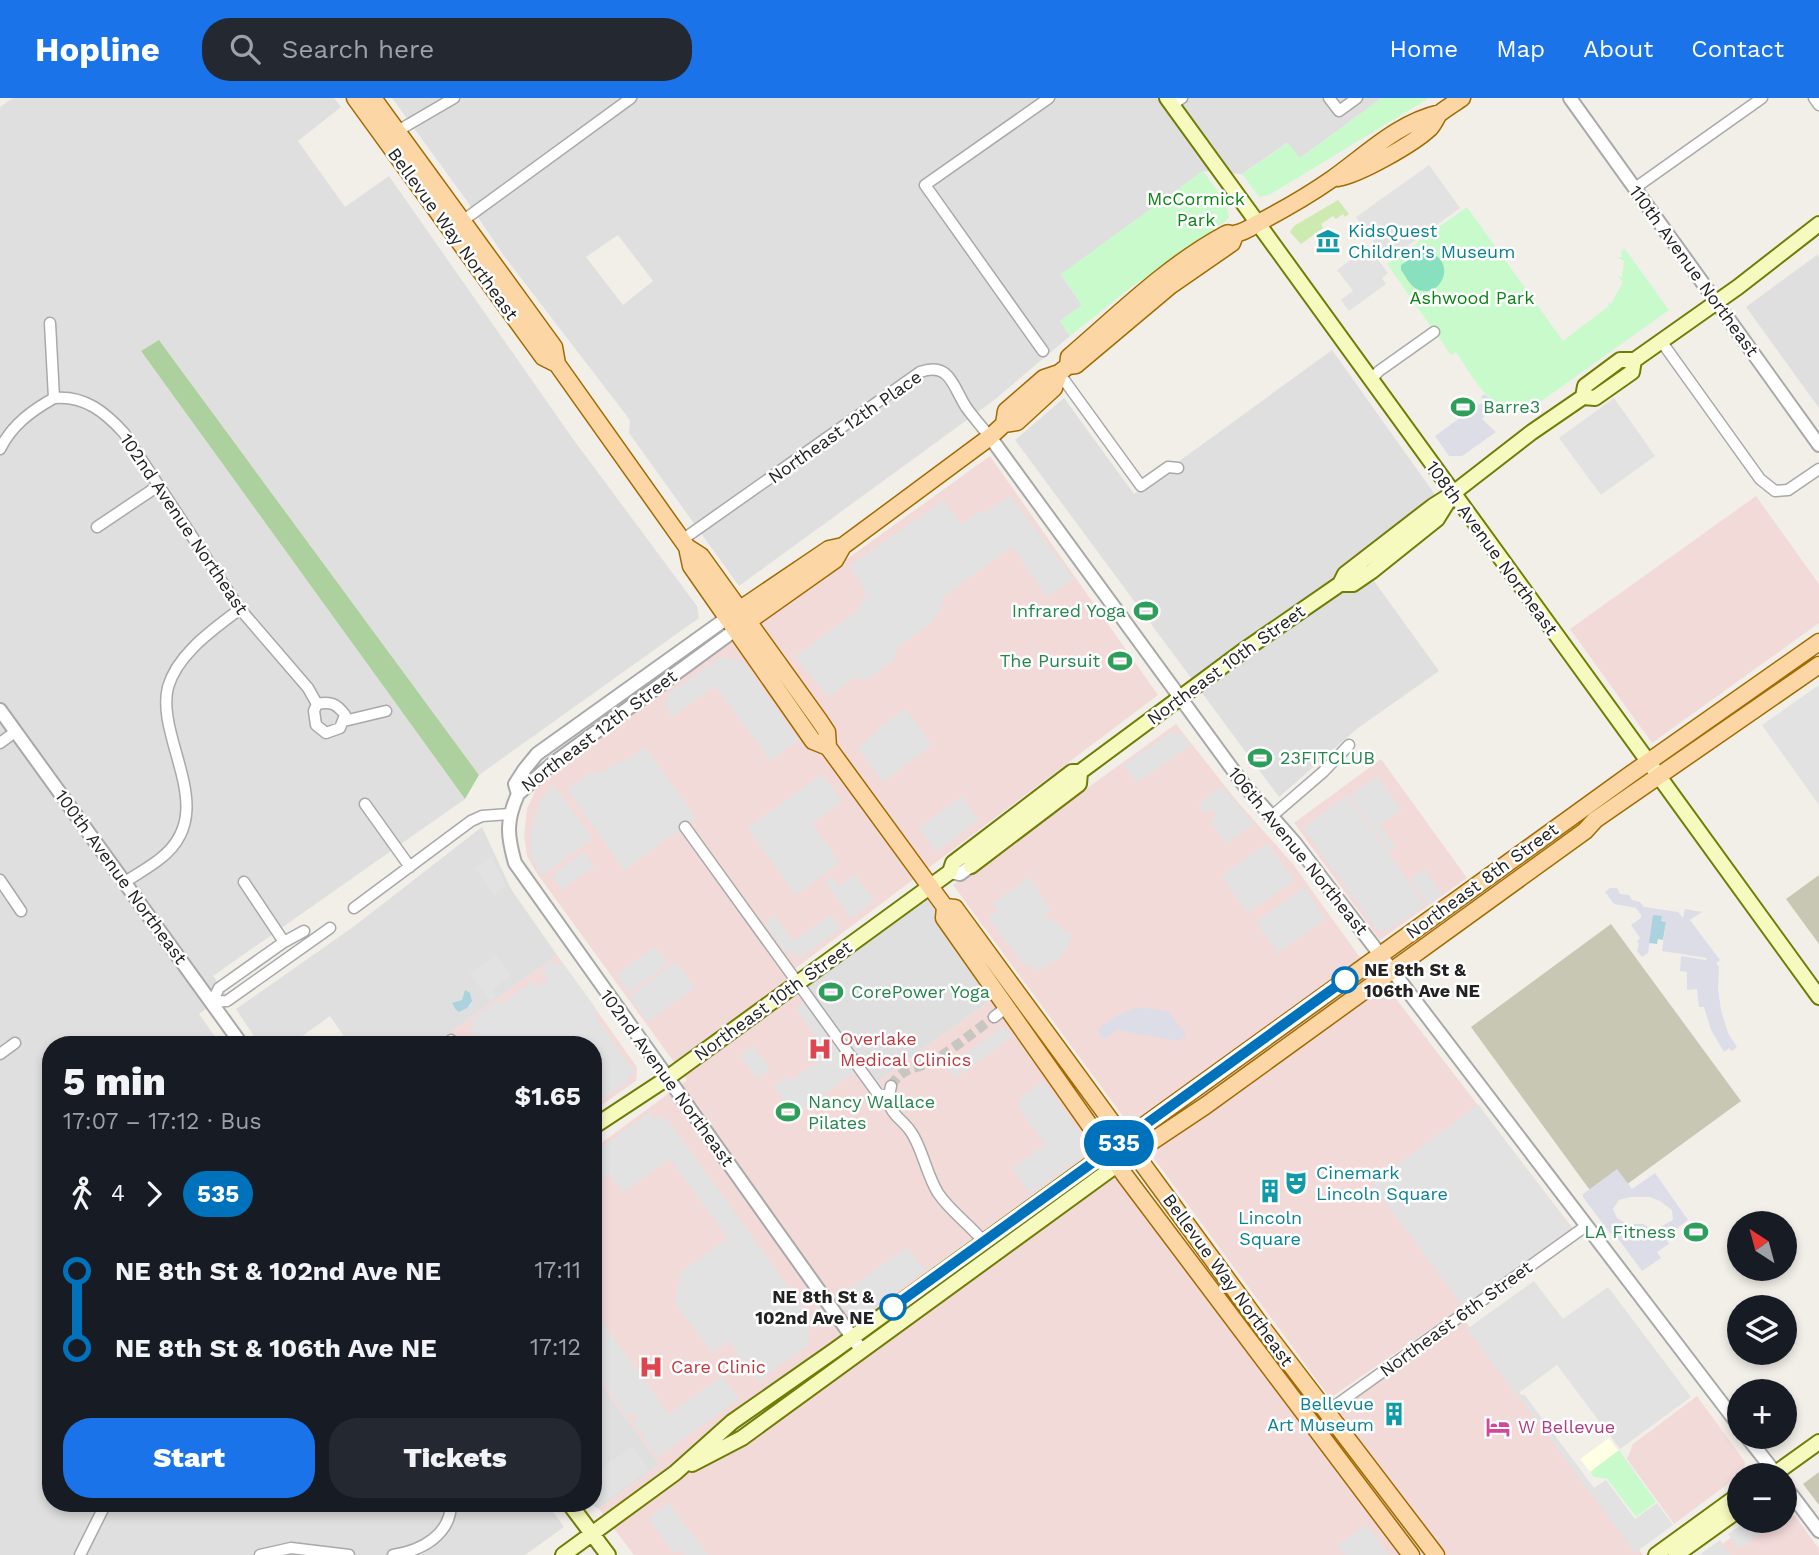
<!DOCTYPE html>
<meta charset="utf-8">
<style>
:root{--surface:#171b24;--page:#242831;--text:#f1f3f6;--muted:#9ea1a6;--accent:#1a73e8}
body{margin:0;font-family:"Work Sans",sans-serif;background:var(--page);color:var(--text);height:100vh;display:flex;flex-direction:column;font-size:26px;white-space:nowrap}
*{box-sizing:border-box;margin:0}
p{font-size:23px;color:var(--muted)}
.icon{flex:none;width:38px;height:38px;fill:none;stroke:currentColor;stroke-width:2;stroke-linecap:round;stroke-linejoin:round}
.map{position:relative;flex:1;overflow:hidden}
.drawer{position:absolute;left:42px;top:938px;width:560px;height:476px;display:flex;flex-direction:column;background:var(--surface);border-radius:28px;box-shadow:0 4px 10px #0003}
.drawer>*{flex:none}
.badge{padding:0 14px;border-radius:23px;font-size:24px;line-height:46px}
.needle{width:46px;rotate:324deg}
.controls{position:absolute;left:1727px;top:1113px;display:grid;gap:14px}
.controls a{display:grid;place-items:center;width:70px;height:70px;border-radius:50%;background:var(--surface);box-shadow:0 4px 10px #0003;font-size:35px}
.map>.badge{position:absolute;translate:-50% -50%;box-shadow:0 0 0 4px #fff}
.legs{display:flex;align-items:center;gap:10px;height:77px;padding:0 21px;font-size:23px}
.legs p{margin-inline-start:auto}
.head{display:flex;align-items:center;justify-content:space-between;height:119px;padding:0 21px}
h1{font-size:38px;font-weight:800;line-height:52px}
.primary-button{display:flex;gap:14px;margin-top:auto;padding:14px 21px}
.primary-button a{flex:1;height:80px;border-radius:28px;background:var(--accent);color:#fff;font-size:28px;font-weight:800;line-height:80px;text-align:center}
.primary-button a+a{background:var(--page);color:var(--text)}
ul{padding:0 21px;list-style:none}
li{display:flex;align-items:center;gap:24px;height:77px;font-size:26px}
li i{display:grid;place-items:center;width:10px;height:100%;margin:0 9px;background:currentColor}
li i::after{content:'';width:18px;height:18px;margin:-9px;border:5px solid;border-radius:50%;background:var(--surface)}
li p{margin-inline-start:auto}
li:first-child i{background:linear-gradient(#0000 50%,currentColor 0)}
li:last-child i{background:linear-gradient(currentColor 50%,#0000 0)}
header{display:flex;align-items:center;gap:42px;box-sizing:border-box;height:98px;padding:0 35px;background:var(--accent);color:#fff}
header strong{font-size:33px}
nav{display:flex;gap:38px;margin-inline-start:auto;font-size:24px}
.search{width:490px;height:63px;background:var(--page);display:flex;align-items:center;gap:18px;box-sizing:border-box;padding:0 24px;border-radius:28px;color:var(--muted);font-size:26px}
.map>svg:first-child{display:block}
.residential{fill:#e0dfdf;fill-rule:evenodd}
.commercial{fill:#f2dad9}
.education{fill:#ffffe5}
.construction{fill:#c7c7b4}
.grass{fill:#cdebb0}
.forest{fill:#add19e}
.park{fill:#c8facc}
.pitch{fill:#88e0be}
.parking{fill:#e2e2e2}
.plaza{fill:#dddde8;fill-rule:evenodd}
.water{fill:#aad3df}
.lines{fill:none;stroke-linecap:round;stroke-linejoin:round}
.minor-tunnel{stroke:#c8c6c1;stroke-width:10;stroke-dasharray:10 5;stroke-linecap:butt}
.minor-casing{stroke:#a9a9a9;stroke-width:13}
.tertiary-casing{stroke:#a9a9a9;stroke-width:16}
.secondary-casing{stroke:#707d05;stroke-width:18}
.primary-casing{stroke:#a06b00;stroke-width:19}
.minor{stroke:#fff;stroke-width:10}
.tertiary{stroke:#fff;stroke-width:12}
.secondary{stroke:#f7fabf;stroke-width:14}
.primary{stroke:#fcd6a4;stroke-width:16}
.line-1-casing{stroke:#fff;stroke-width:16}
.line-1{stroke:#0072bc;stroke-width:10}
.stop-1-dot{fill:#fff;stroke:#0072bc;stroke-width:3.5}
.labels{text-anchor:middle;stroke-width:5;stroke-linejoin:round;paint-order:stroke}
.park-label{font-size:18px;fill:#0c8416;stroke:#fff}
.culture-label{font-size:18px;fill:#0d838f;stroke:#fff;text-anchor:start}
.street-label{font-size:18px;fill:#222;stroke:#fff}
.leisure-label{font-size:18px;fill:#27864d;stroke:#fff;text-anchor:start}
.stop-label{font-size:18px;font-weight:bold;fill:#222;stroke:#fff;text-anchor:start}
.health-label{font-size:18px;fill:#be3a42;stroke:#fff;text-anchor:start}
.hotel-label{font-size:18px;fill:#b23c85;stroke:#fff;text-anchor:start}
</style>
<header>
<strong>Hopline</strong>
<div class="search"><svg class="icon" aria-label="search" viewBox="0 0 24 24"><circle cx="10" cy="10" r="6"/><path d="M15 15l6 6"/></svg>Search here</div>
<nav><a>Home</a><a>Map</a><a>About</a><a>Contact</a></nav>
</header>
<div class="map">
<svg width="1819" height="1457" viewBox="0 0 1819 1457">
<rect width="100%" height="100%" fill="#f2efe9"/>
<path class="residential" d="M13 0H334L341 9 298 43 345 109 389 78 573 341 697 508 699 520 479 677 160 243 141 253 465 701 213 878 226 896 199 916 221 947H51V1405H547L564 1429 525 1457H0V9Z
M392 0H1382L1300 60 1287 45 1242 76 1203 73 1061 177 1082 207 1060 223 1070 238 993 303 739 488 629 335 630 322 504 158 467 103ZM618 137 653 183 623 207 586 159Z
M1817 157 1819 160V310L1746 209Z
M1332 252 1436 398 1356 458 1439 573 1358 630 1279 699 1015 342 1064 300 1134 396Z
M482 729 511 791 557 857 433 947H350L330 918 290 947H260L236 911 353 829Z
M931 788 996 894 987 905 872 988 798 885Z
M593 1275 660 1366 599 1411 588 1405H593Z"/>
<path class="commercial" d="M990 358 1158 597 792 873 872 988 987 905 996 894 1316 1319 1463 1220 1643 1457H634L599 1411 660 1366 593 1275V1051L687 982 536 774 527 758 524 737 527 711 538 687 548 676Z
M1756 398 1819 486V525L1652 645 1570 531Z
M1176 626 1236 702 1293 766 1361 861 1390 893 1574 1132 1330 1300 953 787Z
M1381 661 1467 780 1380 842 1294 725Z
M557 857 637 969 636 983 593 1013V947H433Z
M1697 1298 1745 1364 1744 1374 1674 1426 1627 1361 1633 1346Z
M1785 1404 1819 1451V1457H1706L1755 1423H1785Z"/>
<path class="education" d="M1609 1340 1656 1404 1636 1419 1607 1381 1594 1379 1580 1361Z"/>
<path class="construction" d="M1819 777V846L1786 801Z
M1611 826 1741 1003 1600 1106 1471 929Z
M1819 1374V1407L1803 1386Z"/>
<path class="grass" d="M1338 102 1349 116 1345 119 1343 116 1336 121 1333 118 1321 126 1323 130 1301 146 1290 134 1294 128Z"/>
<path class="forest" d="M159 242 479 677 465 701 141 253Z"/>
<path class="park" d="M1382 0H1429L1269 97 1259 99 1242 76 1288 45 1300 60Z
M1203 73 1217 92 1227 111 1229 119 1226 123 1129 191 1070 238 1060 223 1082 207 1061 176Z
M1467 109 1563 243 1609 208 1607 204 1611 206 1623 184 1617 178 1622 179 1624 163 1617 159H1622L1621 153 1625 151 1669 212 1533 309C1494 325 1475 281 1456 254L1451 257 1387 166Z
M1619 1352 1656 1404 1636 1419 1607 1381 1594 1379 1590 1374Z"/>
<path class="pitch" d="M1423 153C1462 159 1440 206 1415 190 1409 186 1405 177 1401 172V167Z"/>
<path class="parking" d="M1429 67 1460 110 1387 163 1356 119Z
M1371 152 1388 175 1382 180 1386 186 1349 213 1341 202 1353 193 1337 172 1356 158 1359 161Z
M1614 300 1655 358 1601 397 1559 340Z
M1010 397 1074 481 1047 499 1012 449 944 498 943 507 931 525 897 550 894 562 867 582 854 580 828 599 795 558 857 513 867 494 849 468 944 402 961 426 978 414 984 415Z
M721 559 742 562 799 642 771 663 715 588 672 619 665 610 669 595Z
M1819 587V707L1762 627Z
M906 611 932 647 883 684 858 650 882 628Z
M1173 633 1177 638 1182 635 1191 647 1137 685 1124 667Z
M645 649 697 720 624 772 567 691 590 675H601L613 667 623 664Z
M822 676 842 704 812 726 840 765 796 797 747 730Z
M1377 678 1402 712 1380 727 1396 750 1390 754 1350 698Z
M554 687 593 741 541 778 530 755V734L540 703Z
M1222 688 1254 726 1226 746 1210 723 1217 718 1212 712 1205 716 1198 706Z
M1347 697 1426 807 1387 833 1376 831 1303 730Z
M962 698 979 722 936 754 918 730Z
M1267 745 1295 782 1248 815 1221 778Z
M584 754 595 768 562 792 552 777Z
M491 759 506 788 494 797 475 770Z
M1425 771 1442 796 1428 806 1410 781Z
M854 776 874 803 851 820 825 783 831 779 839 788Z
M1029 779 1051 811 1045 816 1049 821 1057 824 1065 834 1072 835 1069 847 1059 861 1038 872 1031 871 1030 865 1024 868 988 819 997 813 992 806Z
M1304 789 1326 821 1278 855 1256 824Z
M831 816 841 830 800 860 794 853 788 857 765 825 775 818 794 843Z
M655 848 668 866 629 895 616 877Z
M496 857 511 878 492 892 497 899 490 903 470 876Z
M552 862 556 868 562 864 595 909 598 922 633 972V977L628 978V984L593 1008V947H481L470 931 475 927 471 922 499 902 502 906 532 883 537 889 548 881 541 871Z
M676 864 695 890 648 924 629 899Z
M809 901 860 971 794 1018 773 988 786 978 790 983 828 956 796 911Z
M1004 928 1012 939 956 980 947 968Z
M753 947 770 971 757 981 740 957Z
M1043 983 1086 1042 1077 1048 1083 1058 1030 1096 1012 1070 1045 1047 1019 1010 1021 999Z
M1478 1006 1571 1130 1463 1208 1372 1086Z
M650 1014 655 1021 663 1019 669 1023 811 1220 808 1248 758 1283 729 1243 712 1255 675 1205 681 1174 728 1140 670 1061 623 1095 609 1076 593 1087V1055Z
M907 1149 925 1172 862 1218H849L836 1200Z
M1534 1183 1563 1221 1608 1189 1691 1299 1620 1351 1557 1267 1516 1297 1467 1231Z
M593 1211 669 1316 722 1278 739 1301 658 1359 632 1323 638 1318 635 1315 628 1319 593 1271Z
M1524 1296 1594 1390 1606 1382 1635 1421 1657 1405 1673 1427 1635 1455 1519 1299Z
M632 1348 649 1372 598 1408 589 1406 593 1405V1376Z
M669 1405 708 1457H684L680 1451 674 1456 648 1420Z
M1747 1423H1755L1762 1434 1739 1451 1728 1436Z
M1366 1427 1374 1437 1389 1457H1344L1337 1448Z
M1720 1442 1730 1457H1699Z"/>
<path class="plaza" d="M1484 296 1492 302 1491 310 1482 321 1496 334 1462 358H1449L1435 338 1476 308 1485 304 1481 299Z
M1610 790H1617L1620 796 1629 797 1632 802 1640 804 1644 809 1678 814 1683 820 1685 811 1702 814 1690 822 1720 862 1716 865 1719 869 1718 891 1721 912 1728 935 1737 949 1732 953 1729 950 1724 954 1711 932 1704 909H1699L1697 891 1687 892V874L1680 873 1681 858 1706 862 1707 860 1662 853 1666 824 1661 823 1654 817 1648 855 1642 859 1637 853 1639 846 1637 843 1640 840 1631 827 1641 820V817L1636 810 1614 806 1605 794Z
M1137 909 1168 913 1187 937 1179 943 1117 932 1104 942 1097 932 1116 918Z
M1617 1071 1632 1091 1655 1075 1688 1122 1665 1139 1669 1146 1657 1154 1661 1160 1642 1173 1616 1138 1609 1134 1583 1099V1096ZM1631 1099H1650L1660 1103 1672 1112 1673 1122 1654 1132 1643 1126H1627L1617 1120 1613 1111 1619 1102Z"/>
<path class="water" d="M1653 817 1662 818 1661 823 1666 824 1663 842 1658 841 1657 846 1649 845Z
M465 892 470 895 472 903 467 910 459 914 456 912 452 905 462 902Z"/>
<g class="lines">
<path class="minor-tunnel" d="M891 988C904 966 919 972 937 961 957 948 975 933 994 919"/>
<g class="minor-casing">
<path id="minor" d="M1329 0 1339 13 1357 0
M1814 0 1819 7
M1172 7 1182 0
M394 35 454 0
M1635 90 1762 0
M461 124 631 0
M50 225 54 300C84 297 105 314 124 335L240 511 308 590 317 606 314 613 316 627 326 635 340 630 345 617C337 606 331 603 317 606
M1661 243 1760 381 1775 393 1788 392 1819 371
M1043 253 925 87 1049 0
M1059 275 1141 388 1168 369 1178 370
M1371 282 1379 273 1434 234
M0 351C12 327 31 313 54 300
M97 429 158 388
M682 442 920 274C950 263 953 289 966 309 973 319 982 329 990 339
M344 623 386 613
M0 645 15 634
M365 706 410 769
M1272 718 1323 674 1349 647
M685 729 878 996 888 998
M0 782 21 813
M125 784C137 776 150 769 161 760 204 726 182 681 171 636 167 621 164 605 168 589 178 555 214 531 240 511
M244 784 284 844
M354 810 471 723 482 718 509 716
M212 904 227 903 330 830
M212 904 219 890 284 844 304 833
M994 919 1007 909
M451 942 454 947
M0 956 15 945
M891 988C883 1019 903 1017 914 1039 924 1057 927 1077 938 1095 950 1113 969 1126 983 1143
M1325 1315 1586 1128
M80 1457 106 1405
M260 1457 291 1450 349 1457
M393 1457C421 1453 451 1437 451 1405"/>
</g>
<g class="tertiary-casing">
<path id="tertiary" d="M1570 0 1819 347
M990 339 1244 687 1295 745 1740 1329
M0 612 242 947
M518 696C506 723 507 737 515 765L862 1253
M518 696 515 686 524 672 537 656 727 520
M518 696 552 666 735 532
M950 774 960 776 971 768
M1747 1339 1777 1377
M1785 1388 1819 1433"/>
</g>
<g class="secondary-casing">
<path id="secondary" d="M1167 0 1819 899
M1636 261 1738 189 1819 126
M1340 486H1353L1372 473 1437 421 1450 400
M971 768 1079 686 1080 674
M593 1029 666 981 950 774 953 765 1072 674H1080L1243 553 1340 486 1345 476 1433 408 1452 396 1532 334 1583 299 1595 300 1632 274 1634 262H1620L1585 288 1583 299
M692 1366 742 1340 1118 1066
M1773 1377 1819 1344
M569 1405 608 1457
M563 1457 675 1375 732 1324 835 1252 1109 1053
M1656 1457 1740 1396
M1676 1457 1740 1411"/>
</g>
<g class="primary-casing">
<path id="primary" d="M355 0 543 259 557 266
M373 0 554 249 557 266 682 442 687 449 691 468 813 643 828 649 945 809 955 810 1265 1233 1436 1457
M1338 80C1360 76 1413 46 1430 30 1434 26 1436 20 1439 16 1446 10 1455 5 1462 0
M1068 268 1069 259C1118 217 1167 168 1224 137 1232 133 1225 137 1234 136 1241 135 1252 129 1258 125 1283 112 1309 97 1332 81 1366 57 1397 25 1440 15
M1004 326 1006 313 1044 280 1059 275 1068 268 1076 267 1170 188 1232 145 1235 137
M687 449 701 458 819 622 827 634 828 649
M727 520 829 451 843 448 990 339 1004 326 1017 324 1054 290 1059 275
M739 530 835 462 843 448
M945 809 944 820 1126 1079 1411 1457
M1109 1053 1631 676 1819 544
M1118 1066 1205 1008 1585 733 1595 722 1819 567"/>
</g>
<use href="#minor" class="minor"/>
<use href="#tertiary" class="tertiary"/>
<use href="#secondary" class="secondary"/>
<use href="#primary" class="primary"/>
</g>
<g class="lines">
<g class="line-1-casing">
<path id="line-1" d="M893 1209 1345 882"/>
</g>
<use href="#line-1" class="line-1"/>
</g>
<defs>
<g id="museum-bare" transform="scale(1.89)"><path d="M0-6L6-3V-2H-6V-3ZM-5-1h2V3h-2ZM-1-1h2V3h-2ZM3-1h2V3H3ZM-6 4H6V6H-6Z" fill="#0f9aa8" stroke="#fff" stroke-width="2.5" paint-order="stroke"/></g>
<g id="stadium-bare" transform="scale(1.89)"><path d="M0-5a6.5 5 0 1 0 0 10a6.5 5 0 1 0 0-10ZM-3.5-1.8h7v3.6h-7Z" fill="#2e9e5b" stroke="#fff" stroke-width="2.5" paint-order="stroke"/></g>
<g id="hospital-bare" transform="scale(1.89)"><path d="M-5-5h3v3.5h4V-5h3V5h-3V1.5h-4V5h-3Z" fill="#e0444e" stroke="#fff" stroke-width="2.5" paint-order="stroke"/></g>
<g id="theatre-bare" transform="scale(1.89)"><path d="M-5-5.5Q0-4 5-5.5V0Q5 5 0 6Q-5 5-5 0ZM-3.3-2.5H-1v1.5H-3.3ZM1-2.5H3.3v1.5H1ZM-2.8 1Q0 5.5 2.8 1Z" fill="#0f9aa8" stroke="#fff" stroke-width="2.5" paint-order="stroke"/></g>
<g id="building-bare" transform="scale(1.89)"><path d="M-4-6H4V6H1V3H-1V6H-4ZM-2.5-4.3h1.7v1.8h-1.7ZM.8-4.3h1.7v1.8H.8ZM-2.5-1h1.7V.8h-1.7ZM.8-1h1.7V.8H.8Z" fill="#0f9aa8" stroke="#fff" stroke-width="2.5" paint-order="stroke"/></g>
<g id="hotel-bare" transform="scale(1.89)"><path d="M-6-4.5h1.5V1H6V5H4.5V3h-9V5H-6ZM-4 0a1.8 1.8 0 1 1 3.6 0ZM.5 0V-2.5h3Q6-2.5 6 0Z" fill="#d1479c" stroke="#fff" stroke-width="2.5" paint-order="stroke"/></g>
</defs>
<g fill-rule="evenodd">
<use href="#museum-bare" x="1328" y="143"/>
<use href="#stadium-bare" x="1463" y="309"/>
<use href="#stadium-bare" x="1146" y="513"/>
<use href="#stadium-bare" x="1120" y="563"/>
<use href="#stadium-bare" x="1260" y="660"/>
<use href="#stadium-bare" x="831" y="894"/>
<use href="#hospital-bare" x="820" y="951"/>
<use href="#stadium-bare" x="788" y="1014"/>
<use href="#theatre-bare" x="1296" y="1085"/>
<use href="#building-bare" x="1270" y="1093"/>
<use href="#stadium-bare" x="1696" y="1134"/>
<use href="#hospital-bare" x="651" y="1269"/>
<use href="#building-bare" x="1394" y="1316"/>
<use href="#hotel-bare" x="1498" y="1329"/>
</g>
<g class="stop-1-dot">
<circle cx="1345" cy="882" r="12"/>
<circle cx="893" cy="1209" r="12"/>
</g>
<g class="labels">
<g class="park-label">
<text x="1196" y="107">McCormick<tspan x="1196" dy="21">Park</tspan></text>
<text x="1472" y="206">Ashwood Park</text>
</g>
<g class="culture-label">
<text x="1348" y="139">KidsQuest<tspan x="1348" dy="21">Children's Museum</tspan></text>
<text x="1316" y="1081">Cinemark<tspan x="1316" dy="21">Lincoln Square</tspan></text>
<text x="1270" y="1126" text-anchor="middle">Lincoln<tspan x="1270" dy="21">Square</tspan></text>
<text x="1374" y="1312" text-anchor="end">Bellevue<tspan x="1374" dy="21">Art Museum</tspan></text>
</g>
<g class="street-label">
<text transform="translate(453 136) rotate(54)" y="6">Bellevue Way Northeast</text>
<text transform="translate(1694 173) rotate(54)" y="6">110th Avenue Northeast</text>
<text transform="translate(845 329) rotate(-35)" y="6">Northeast 12th Place</text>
<text transform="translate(184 426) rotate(56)" y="6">102nd Avenue Northeast</text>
<text transform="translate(1492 450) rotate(54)" y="6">108th Avenue Northeast</text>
<text transform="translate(1226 567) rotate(-36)" y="6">Northeast 10th Street</text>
<text transform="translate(599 633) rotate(-37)" y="6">Northeast 12th Street</text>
<text transform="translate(1298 753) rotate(51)" y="6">106th Avenue Northeast</text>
<text transform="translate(121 779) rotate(54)" y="6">100th Avenue Northeast</text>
<text transform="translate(1482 783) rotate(-36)" y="6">Northeast 8th Street</text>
<text transform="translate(773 903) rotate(-36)" y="6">Northeast 10th Street</text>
<text transform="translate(667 980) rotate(54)" y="6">102nd Avenue Northeast</text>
<text transform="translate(1228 1182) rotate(54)" y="6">Bellevue Way Northeast</text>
<text transform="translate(1456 1221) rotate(-36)" y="6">Northeast 6th Street</text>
</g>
<g class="leisure-label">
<text x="1483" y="315">Barre3</text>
<text x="1126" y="519" text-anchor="end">Infrared Yoga</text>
<text x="1100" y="569" text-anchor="end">The Pursuit</text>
<text x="1280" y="666">23FITCLUB</text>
<text x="851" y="900">CorePower Yoga</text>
<text x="808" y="1010">Nancy Wallace<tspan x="808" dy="21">Pilates</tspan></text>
<text x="1676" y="1140" text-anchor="end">LA Fitness</text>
</g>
<g class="stop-label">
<text x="1364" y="878">NE 8th St &amp;<tspan x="1364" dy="21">106th Ave NE</tspan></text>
<text x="874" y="1205" text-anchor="end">NE 8th St &amp;<tspan x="874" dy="21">102nd Ave NE</tspan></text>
</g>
<g class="health-label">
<text x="840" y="947">Overlake<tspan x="840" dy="21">Medical Clinics</tspan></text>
<text x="671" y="1275">Care Clinic</text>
</g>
<g class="hotel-label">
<text x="1518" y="1335">W Bellevue</text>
</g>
</g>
</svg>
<div class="controls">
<a><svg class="needle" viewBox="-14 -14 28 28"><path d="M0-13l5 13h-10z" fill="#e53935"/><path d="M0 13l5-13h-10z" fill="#9ea1a6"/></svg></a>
<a><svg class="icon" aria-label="layers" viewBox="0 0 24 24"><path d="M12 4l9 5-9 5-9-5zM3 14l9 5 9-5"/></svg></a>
<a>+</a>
<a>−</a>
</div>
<b class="badge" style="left:1119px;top:1045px;background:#0072bc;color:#fff">535</b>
<section class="drawer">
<div class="head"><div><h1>5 min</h1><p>17:07 – 17:12 · Bus</p></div><b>$1.65</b></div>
<div class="legs"><svg class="icon" aria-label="walk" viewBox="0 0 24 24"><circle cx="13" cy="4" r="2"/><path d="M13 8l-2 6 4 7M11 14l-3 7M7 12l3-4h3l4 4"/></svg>4<svg class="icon" aria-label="forward" viewBox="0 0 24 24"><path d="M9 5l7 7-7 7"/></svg><b class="badge" style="background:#0072bc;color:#fff">535</b></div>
<ul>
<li><i style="color:#0072bc"></i><b>NE 8th St &amp; 102nd Ave NE</b><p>17:11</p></li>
<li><i style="color:#0072bc"></i><b>NE 8th St &amp; 106th Ave NE</b><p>17:12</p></li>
</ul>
<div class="primary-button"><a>Start</a><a>Tickets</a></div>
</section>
</div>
